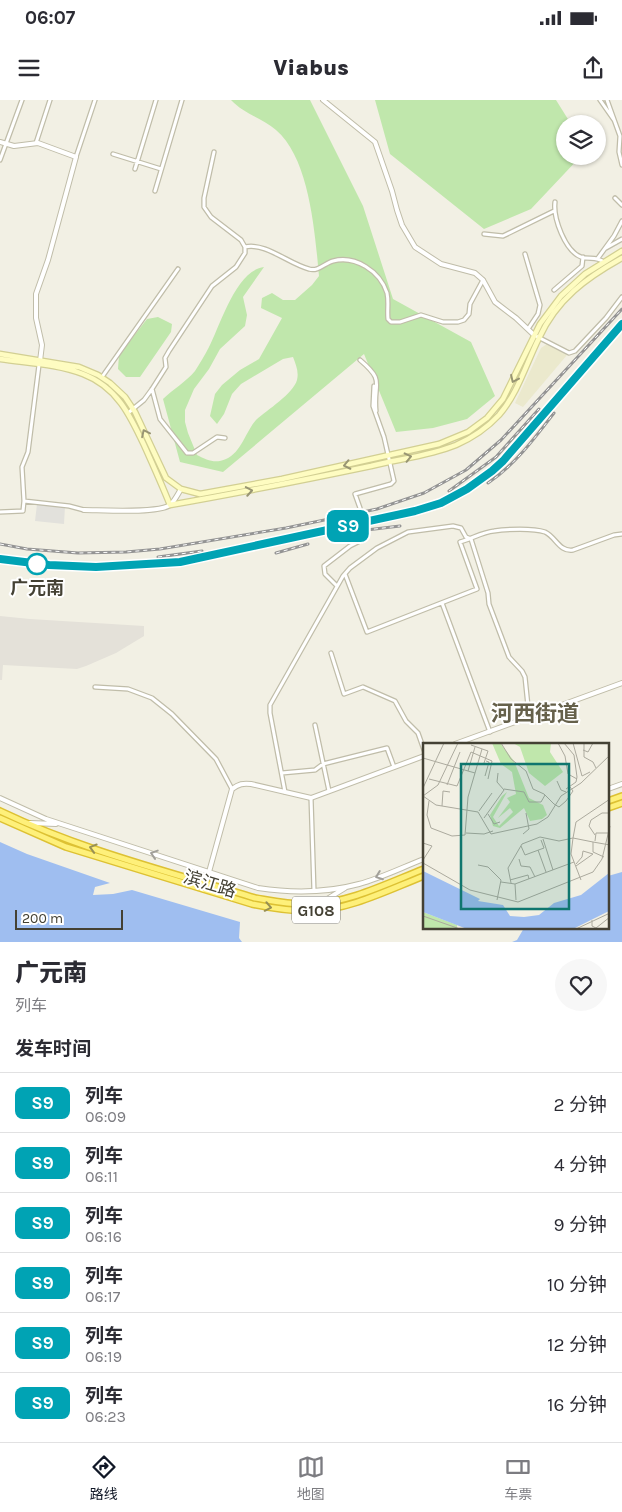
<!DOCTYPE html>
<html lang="zh">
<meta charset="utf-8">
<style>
:root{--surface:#fff;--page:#f7f7f7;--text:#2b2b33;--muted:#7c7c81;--line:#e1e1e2;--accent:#111827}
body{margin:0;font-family:Karla,"Noto Sans SC",sans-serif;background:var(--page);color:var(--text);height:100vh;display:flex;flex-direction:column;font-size:19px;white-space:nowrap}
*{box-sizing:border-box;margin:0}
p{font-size:16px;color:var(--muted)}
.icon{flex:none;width:28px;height:28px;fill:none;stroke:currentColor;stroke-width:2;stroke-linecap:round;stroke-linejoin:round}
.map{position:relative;height:842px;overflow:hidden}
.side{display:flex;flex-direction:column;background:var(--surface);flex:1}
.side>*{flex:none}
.badge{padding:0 10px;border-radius:8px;font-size:18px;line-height:32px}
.buttons{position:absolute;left:556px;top:15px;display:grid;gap:10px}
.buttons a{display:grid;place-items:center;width:50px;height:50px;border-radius:50%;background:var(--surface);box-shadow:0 1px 4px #0004;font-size:25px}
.scale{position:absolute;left:15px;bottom:12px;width:108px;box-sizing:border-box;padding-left:5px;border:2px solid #444134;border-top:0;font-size:14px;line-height:18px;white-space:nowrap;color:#444134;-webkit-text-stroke:4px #fff;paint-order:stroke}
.map>.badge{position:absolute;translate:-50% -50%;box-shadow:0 0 0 2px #fff}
h2{padding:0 15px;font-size:19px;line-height:45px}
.round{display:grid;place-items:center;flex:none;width:52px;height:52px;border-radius:26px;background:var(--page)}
.head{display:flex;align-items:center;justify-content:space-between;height:85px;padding:0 15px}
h1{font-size:24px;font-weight:800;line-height:38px}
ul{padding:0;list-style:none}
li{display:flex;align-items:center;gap:15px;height:60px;padding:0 15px;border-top:1px solid var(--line)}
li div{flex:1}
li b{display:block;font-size:19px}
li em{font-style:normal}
li .badge{min-width:55px;font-weight:700;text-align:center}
.status{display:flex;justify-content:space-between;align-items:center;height:35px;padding:0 25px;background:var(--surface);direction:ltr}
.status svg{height:14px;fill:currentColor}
header{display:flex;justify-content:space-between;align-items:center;height:65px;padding:0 15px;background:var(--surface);font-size:22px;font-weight:800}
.dock{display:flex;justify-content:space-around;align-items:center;height:70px;border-top:1px solid var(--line);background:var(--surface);font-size:14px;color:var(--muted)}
.dock a{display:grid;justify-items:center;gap:2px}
.dock .current{color:var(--accent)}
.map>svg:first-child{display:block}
.industrial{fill:#e4e1d9}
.education{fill:#ebe9cd}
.green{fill:#c0e7ac}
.parking{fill:#e2e1dc}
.water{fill:#9fbef0}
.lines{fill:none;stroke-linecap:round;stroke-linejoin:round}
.minor-tunnel{stroke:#cfcdc1;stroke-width:3;stroke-dasharray:3 1.5;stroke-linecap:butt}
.minor-casing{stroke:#c0bda9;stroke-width:5.5}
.tertiary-casing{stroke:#c0bda9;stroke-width:6}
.secondary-casing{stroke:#d2cf93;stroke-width:7}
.trunk-casing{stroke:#ddc133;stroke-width:8}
.minor{stroke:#fff;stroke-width:3}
.tertiary{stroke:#fff;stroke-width:4}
.secondary{stroke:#fefcc1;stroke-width:4.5}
.trunk{stroke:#fef07a;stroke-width:5}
.rail-casing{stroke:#949494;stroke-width:3}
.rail{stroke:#fff;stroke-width:1;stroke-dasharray:4;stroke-linecap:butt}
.oneway{stroke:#989573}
.oneway2{stroke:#989054}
.oneway3{stroke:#a2a09a}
.line-casing{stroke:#fff;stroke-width:11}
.line{stroke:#00a3b4;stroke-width:8}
.stop-dot{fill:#fff;stroke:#00a3b4;stroke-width:2.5}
.labels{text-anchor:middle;stroke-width:4;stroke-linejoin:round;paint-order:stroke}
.shield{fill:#fff;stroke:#7c7a71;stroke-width:1}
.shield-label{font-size:16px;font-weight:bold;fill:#444134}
.stop-label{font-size:18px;font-weight:bold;fill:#444134;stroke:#fff}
.street-label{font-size:18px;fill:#444134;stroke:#fff}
.district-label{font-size:22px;font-weight:bold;fill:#66614b;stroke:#fff}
.inset-road{fill:none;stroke:#acaa9e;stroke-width:1}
.view{fill:#0f766e;fill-opacity:0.15;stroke:#0f766e;stroke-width:2.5}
.inset-edge{fill:none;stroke:#444134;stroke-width:2.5}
</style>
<div class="status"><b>06:07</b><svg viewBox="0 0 49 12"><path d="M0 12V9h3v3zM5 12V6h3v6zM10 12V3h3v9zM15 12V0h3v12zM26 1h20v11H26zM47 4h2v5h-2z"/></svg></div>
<header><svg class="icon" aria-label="menu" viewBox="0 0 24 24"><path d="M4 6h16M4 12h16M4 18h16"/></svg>Viabus<svg class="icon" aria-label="share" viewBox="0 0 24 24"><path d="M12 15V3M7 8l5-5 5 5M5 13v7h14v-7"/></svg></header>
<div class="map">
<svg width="622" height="842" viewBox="0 0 622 842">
<rect width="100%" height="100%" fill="#f2f0e4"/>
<path class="industrial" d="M0 516 30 519 144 526V536L116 553 86 566 77 569 3 565 2 580H0Z"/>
<path class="education" d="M547 244 567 255 523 307 515 303 541 248Z"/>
<path class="green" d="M231 0H310L363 106 393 199 471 242 495 296 467 319 433 328 396 332 364 254 223 372 180 362 163 299C173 289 186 282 195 271 200 263 205 255 209 247 220 226 236 170 264 167L243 197 247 215 245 226 220 249 209 269 194 289 185 310V322L188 333 197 355C207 360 215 364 226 359 241 353 246 331 256 320 267 310 293 294 297 280 299 272 296 265 293 257L283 259 241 284 232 294 224 314 217 324 210 316 215 294 222 285 240 270 259 259 282 218 261 208 262 198 272 193 283 200H295L312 185 319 176C315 134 310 59 276 30 262 18 244 14 231 0Z
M375 0H556L571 24H565V56H581L531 109 484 129 390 54Z
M158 217 172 224 171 232 140 277H126L118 269 119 255 147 219Z"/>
<path class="parking" d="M37 404 65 406 64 424 35 421Z"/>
<path class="water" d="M0 742 27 754 110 783 95 787 93 795 113 794 132 790 240 822 239 838 242 842H0Z
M622 772V842H512L517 840 524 828H608V776Z"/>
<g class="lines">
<path class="minor-tunnel" d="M360 408 362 440"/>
<g class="minor-casing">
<path id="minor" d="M600 0 614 20
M607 0 620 36 619 52 622 65
M36 43 50 0
M113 54 161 69
M76 57 95 0
M0 60 22 0
M135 69 156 0
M155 91 182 0
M615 98 622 105
M555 102C553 118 565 151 581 157 590 160 595 156 604 162
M484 134 503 136 554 111
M245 147C265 142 289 164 309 169 318 172 325 163 333 161 355 155 380 171 387 193 389 202 387 210 388 219L391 222H400L421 215 443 222H458L464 220 469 214 470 204 483 180
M606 148 622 139
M525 154 540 205 538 214 528 229
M598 158 614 136 622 121
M554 190 582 166 583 157
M534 235 569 253 575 251 606 218 622 197
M360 260C386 282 373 282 376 311
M102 277 178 169
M152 289 160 319 187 353H193L217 337 225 338
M128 313 144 300 152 289 166 267 165 258 169 251 212 186 236 167 245 153V147L241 140 211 117 204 107V98L214 52
M24 401 69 406 84 410
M360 408 355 394 391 384 394 381 384 337 373 306 374 286
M0 412 23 411 24 401 22 367 28 352 39 265
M345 474 367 532 477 489 460 442C471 439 483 432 494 431 507 429 533 428 545 432 556 437 559 452 573 450L614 435 622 434
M337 486 325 474 324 466 350 446 362 440
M442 503 490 632
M331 553 344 594 363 587 395 601 406 621 418 633 424 650
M95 587 128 589 152 598 172 614 216 659 232 689
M315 625 329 691
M282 673 315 670 323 664 387 648 394 667
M285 692 270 613V605L343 476 350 468 377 448 408 432 453 426 461 428 466 437 471 439 488 493 489 504 509 557 522 571 525 577 528 606 531 617
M311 698 314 791"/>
</g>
<g class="tertiary-casing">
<path id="tertiary" d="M323 0 375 42 392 91 397 110 402 125 415 147 441 164 475 173 483 180 495 202 516 218 534 235
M0 42 14 46 38 43 76 57 48 160 36 194V218L42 245 40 261
M84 410C100 410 158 414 170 405 174 402 178 394 181 389
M455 644 622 583
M608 689 622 684
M0 698 46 719 258 788C291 793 326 793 359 784 381 778 403 767 424 759
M30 723 56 724
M204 790 232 689C239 684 243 683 251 684L311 698 424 656
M324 801 345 788"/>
</g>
<g class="secondary-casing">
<path id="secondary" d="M0 254 79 267 98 275 110 283 125 297 135 312 166 378 181 389 200 394 282 379 439 344 468 332 487 318 503 299 540 224 561 196 585 174 622 151
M0 259C27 263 58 264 83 274 117 287 130 315 144 345 153 365 162 385 170 405 238 393 304 380 371 366 399 359 429 356 456 345 472 338 487 328 499 315 518 293 526 264 539 238 557 199 586 178 622 158"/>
</g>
<g class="trunk-casing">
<path id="trunk" d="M608 701 622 696
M608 708 622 703
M0 711C81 750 170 772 255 798 273 801 291 805 310 804 349 803 388 783 424 769
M0 718 66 747 252 804C271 808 290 811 310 811 349 810 388 790 424 776"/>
</g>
<use href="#minor" class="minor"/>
<use href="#tertiary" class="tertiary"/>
<use href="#secondary" class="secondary"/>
<use href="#trunk" class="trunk"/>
<g class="rail-casing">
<path id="rail" d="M488 383C515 365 534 339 554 313
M449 391 496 357 539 309
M358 431 400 426
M0 444 27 449 78 453 126 452 160 449 286 428 377 409 424 393 466 370 501 340 622 209
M276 453 308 444
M158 457 202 451
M0 459C54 470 126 471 180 462 226 455 272 442 317 433 377 420 444 412 493 371 510 356 524 338 539 321 566 289 593 255 622 224"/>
</g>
<use href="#rail" class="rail"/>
</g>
<defs><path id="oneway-chevron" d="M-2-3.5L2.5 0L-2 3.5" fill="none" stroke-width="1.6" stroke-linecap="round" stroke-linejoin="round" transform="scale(1.25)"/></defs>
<g class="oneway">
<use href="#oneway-chevron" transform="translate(514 279) rotate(115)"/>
<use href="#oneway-chevron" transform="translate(145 333) rotate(-116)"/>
<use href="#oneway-chevron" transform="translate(408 357) rotate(-13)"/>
<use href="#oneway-chevron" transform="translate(347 365) rotate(168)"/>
<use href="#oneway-chevron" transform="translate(249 391) rotate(-10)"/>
</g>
<g class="oneway2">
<use href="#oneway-chevron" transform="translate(93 748) rotate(-163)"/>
<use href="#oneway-chevron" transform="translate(268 807) rotate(11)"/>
</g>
<g class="oneway3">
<use href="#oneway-chevron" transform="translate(154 754) rotate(-162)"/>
<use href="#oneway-chevron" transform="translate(379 776) rotate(159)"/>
</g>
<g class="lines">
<g class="line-casing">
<path id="line" d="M0 459 49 465 96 467 180 462 415 411 441 403 467 389 492 371 503 361 622 224"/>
</g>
<use href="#line" class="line"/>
</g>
<circle class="stop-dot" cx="37" cy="464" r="10"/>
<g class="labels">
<rect class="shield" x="292" y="796.5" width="48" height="27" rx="4"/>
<g class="shield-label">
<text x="316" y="816">G108</text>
</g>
<g class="stop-label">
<text x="37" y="494">广元南</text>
</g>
<g class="street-label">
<text transform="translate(210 784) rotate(17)" y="6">滨江路</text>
</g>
<g class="district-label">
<text x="535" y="621">河西街道</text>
</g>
</g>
<g transform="translate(423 643)">
<rect width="186" height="186" fill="#f2f0e4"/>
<path d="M69 0H77L91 18 106 55 120 62 124 72 119 76 107 78 101 65 77 85 70 83 67 72 79 53 84 49 70 74 76 83 90 69 87 65 75 75 87 59 84 55 93 51 89 29 78 21ZM90 0H128L127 9 140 29 122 43 106 30 97 4ZM0 169 34 182V186H0Z" fill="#c0e7ac"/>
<path d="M0 128 57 156 55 158 80 162 87 173 101 174 116 172 131 160 158 152 186 130V168L150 186H44L0 169Z" fill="#9fbef0"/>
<path class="inset-road" d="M78 0 88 16 103 28 110 46 121 51 131 61 136 64 143 58 150 48 147 44M135 0 142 13 145 31 154 36M141 0 151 12 154 34 153 39 143 46M150 0 159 33 167 29M161 0V14L170 19 173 25M48 2 65 8 61 20M160 7 165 9 170 0M0 15 52 30 45 54 42 92 29 93 8 85 4 72 6 58M45 28 52 4M52 30 59 6M62 33 66 19 63 18M6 36 34 43 48 9 69 18 65 36M134 38 138 47 143 49M24 42 37 9M0 45 21 0M81 46 101 49 106 59H118L122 52M0 53 15 42 35 0M0 53 13 62 55 69 68 91 114 81 125 74 138 53 158 40 187 12M19 63 20 48 27 49M56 68 69 50M65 71 71 81 77 79M61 75 81 47 74 39 75 30M43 90 61 91 70 88M100 91 106 86 103 70M172 92 166 83 168 77 179 70H187M120 96 130 127M172 98 173 90H185M0 100 9 103 0 117M98 103 102 112 121 105 118 97M115 107 123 129M181 114 170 109V99L187 102M96 116 98 123 107 124 112 134M0 120 47 147 95 159 170 129 179 116 187 83M153 121 159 114 160 108 170 111M55 122 65 124 78 137 74 157M153 123 170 111M87 137 105 132 106 136M158 137 148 111 150 95 170 99M78 139 92 141 151 119M88 140 85 125 99 101 117 94 136 98 150 95 153 79 187 56M92 141 93 157M0 173 37 186M169 177V183L173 185 187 174M153 186 187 170"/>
<path class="view" d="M38 21H146V166H38Z"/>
<rect width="186" height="186" class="inset-edge"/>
</g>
</svg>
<div class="buttons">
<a><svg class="icon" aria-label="layers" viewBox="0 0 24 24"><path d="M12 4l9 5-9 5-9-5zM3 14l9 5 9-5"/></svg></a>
</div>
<div class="scale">200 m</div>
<b class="badge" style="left:348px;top:426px;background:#00a3b4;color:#fff">S9</b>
</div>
<section class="side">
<div class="head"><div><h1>广元南</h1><p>列车</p></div><a class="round"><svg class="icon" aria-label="heart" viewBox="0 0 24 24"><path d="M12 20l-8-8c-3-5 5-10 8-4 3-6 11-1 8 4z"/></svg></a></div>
<h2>发车时间</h2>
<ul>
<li><span class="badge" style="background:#00a3b4;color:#fff">S9</span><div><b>列车</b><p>06:09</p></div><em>2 分钟</em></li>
<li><span class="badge" style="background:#00a3b4;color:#fff">S9</span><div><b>列车</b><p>06:11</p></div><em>4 分钟</em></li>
<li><span class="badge" style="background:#00a3b4;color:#fff">S9</span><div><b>列车</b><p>06:16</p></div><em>9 分钟</em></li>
<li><span class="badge" style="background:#00a3b4;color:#fff">S9</span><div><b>列车</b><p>06:17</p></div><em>10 分钟</em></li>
<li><span class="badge" style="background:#00a3b4;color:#fff">S9</span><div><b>列车</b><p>06:19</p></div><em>12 分钟</em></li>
<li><span class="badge" style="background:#00a3b4;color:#fff">S9</span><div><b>列车</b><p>06:23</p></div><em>16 分钟</em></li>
</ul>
</section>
<nav class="dock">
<a class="current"><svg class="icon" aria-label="directions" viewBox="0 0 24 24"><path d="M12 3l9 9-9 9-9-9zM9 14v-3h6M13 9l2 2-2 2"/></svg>路线</a>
<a><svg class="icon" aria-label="map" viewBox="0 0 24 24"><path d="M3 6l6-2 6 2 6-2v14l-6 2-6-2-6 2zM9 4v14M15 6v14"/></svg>地图</a>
<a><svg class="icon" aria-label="tickets" viewBox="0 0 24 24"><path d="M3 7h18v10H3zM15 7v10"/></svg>车票</a>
</nav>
